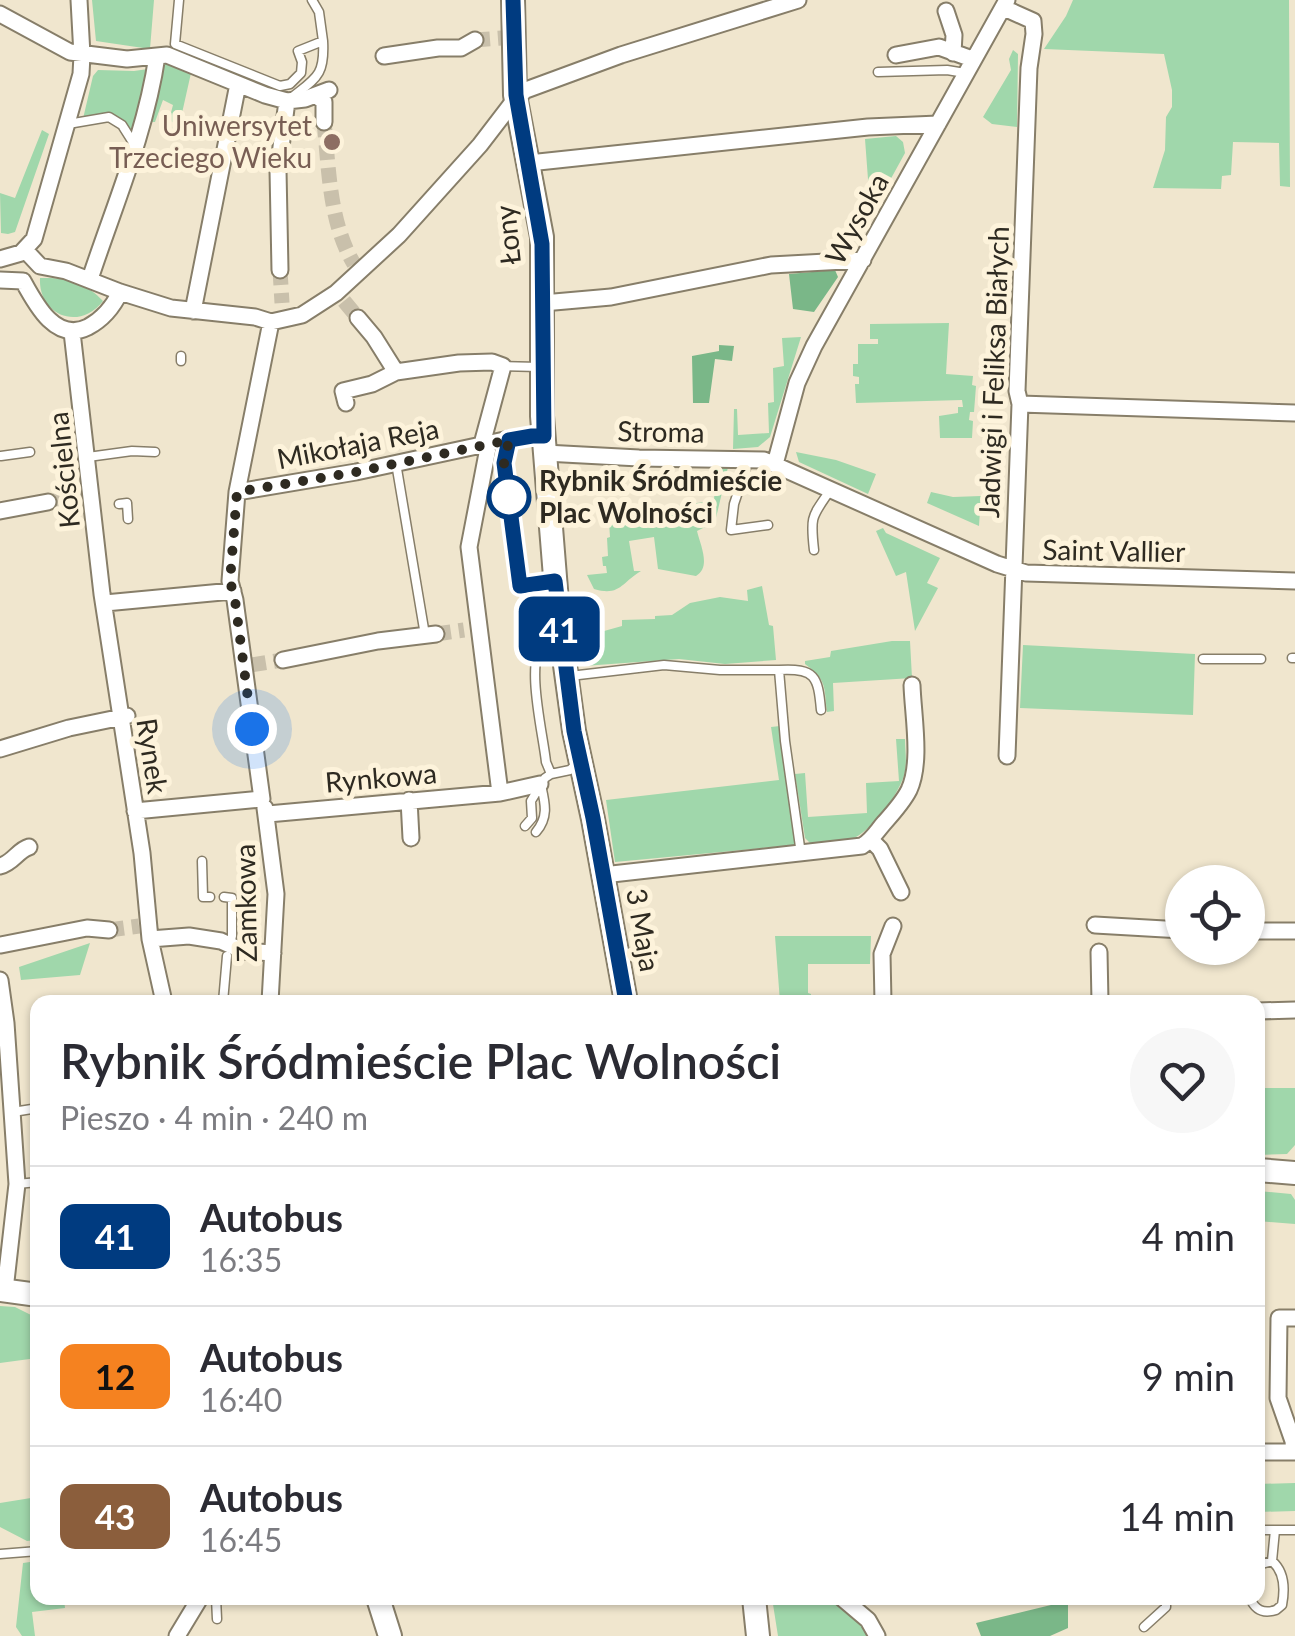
<!DOCTYPE html>
<html lang="pl">
<meta charset="utf-8">
<style>
:root{--surface:#fff;--page:#f7f7f7;--text:#2b2b33;--muted:#7c7c81;--line:#e1e1e2}
body{margin:0;font-family:Lato,sans-serif;background:var(--page);color:var(--text);height:100vh;display:flex;flex-direction:column;font-size:38px;white-space:nowrap}
*{box-sizing:border-box;margin:0}
p{font-size:32px;color:var(--muted)}
.icon{flex:none;width:55px;height:55px;fill:none;stroke:currentColor;stroke-width:2;stroke-linecap:round;stroke-linejoin:round}
.map{position:relative;flex:1;overflow:hidden}
.sheet{position:absolute;left:30px;top:995px;width:1235px;height:610px;display:flex;flex-direction:column;background:var(--surface);border-radius:20px;box-shadow:0 2px 8px #0004}
.sheet>*{flex:none}
.badge{padding:0 20px;border-radius:15px;font-size:35px;line-height:65px}
.controls{position:absolute;left:1165px;top:865px;display:grid;gap:20px}
.controls a{display:grid;place-items:center;width:100px;height:100px;border-radius:50%;background:var(--surface);box-shadow:0 2px 8px #0004;font-size:50px}
.you{position:absolute;width:50px;height:50px;margin:-25px;border:8px solid #fff;border-radius:50%;background:#1a73e8;box-shadow:0 0 0 15px #1a73e833}
.map>.badge{position:absolute;translate:-50% -50%;box-shadow:0 0 0 5px #fff}
.round{display:grid;place-items:center;flex:none;width:105px;height:105px;border-radius:52px;background:var(--page)}
.summary{display:flex;align-items:center;justify-content:space-between;height:170px;padding:0 30px}
h1{font-size:48px;font-weight:600;line-height:75px}
ul{padding:0;list-style:none}
li{display:flex;align-items:center;gap:30px;height:140px;padding:0 30px;border-top:2px solid var(--line)}
li div{flex:1}
li b{display:block;font-size:38px}
li em{font-style:normal}
li .badge{min-width:110px;font-weight:700;text-align:center}
.map>svg:first-child{display:block}
.green{fill:#a0d7ab}
.forest{fill:#7ab788}
.lines{fill:none;stroke-linecap:round;stroke-linejoin:round}
.street-tunnel{stroke:#c9c0ab;stroke-width:15;stroke-dasharray:15 8;stroke-linecap:butt}
.lane-casing{stroke:#877e69;stroke-width:11}
.street-casing{stroke:#877e69;stroke-width:19}
.secondary-casing{stroke:#877e69;stroke-width:26}
.lane{stroke:#fff;stroke-width:8}
.street{stroke:#fff;stroke-width:15}
.secondary{stroke:#fff;stroke-width:22}
.line-casing{stroke:#fff;stroke-width:22}
.line{stroke:#003b80;stroke-width:15}
.walk{stroke:#2e2a21;stroke-width:10;stroke-dasharray:0 18}
.education-dot{fill:#8d6e63;stroke:#fdf3db;stroke-width:4}
.stop-dot{fill:#fff;stroke:#003b80;stroke-width:5}
.labels{text-anchor:middle;stroke-width:10;stroke-linejoin:round;paint-order:stroke}
.education-label{font-size:28px;fill:#785e54;stroke:#fdf3db;text-anchor:end}
.street-label{font-size:28px;fill:#2e2a21;stroke:#fdf3db}
.stop-label{font-size:28px;font-weight:bold;fill:#2e2a21;stroke:#fdf3db;text-anchor:start}
</style>
<div class="map">
<svg width="1295" height="1636" viewBox="0 0 1295 1636">
<rect width="100%" height="100%" fill="#f0e6ce"/>
<path class="green" d="M92 0H154L150 49 96 41Z
M1073 0H1289L1290 187 1280 186 1279 143 1233 142 1231 175 1222 176 1221 189 1153 188 1165 150 1166 117 1172 107V90L1164 54 1044 49 1066 16Z
M1013 50 1018 54 1017 127 992 124 983 117 1011 70 1009 59Z
M167 61 191 73 178 131 172 129 174 123 169 120 173 105 163 100 155 122H151L144 144 127 126 115 119 82 123 93 76 98 70 134 71 162 67Z
M42 130 49 134 15 232 8 234 1 233 0 193 15 198Z
M896 136 903 142 905 153 877 204 870 206 865 139Z
M40 278C65 277 86 282 103 301 79 332 38 315 40 278Z
M949 323 946 374 973 376 972 385 976 386 974 412H970L969 420 973 421 972 438H940L939 416 958 413V407H963L962 400 856 403 855 384H859V377L853 376V364H858V344H878V339H870V324Z
M801 337 770 437 758 447 733 449 734 409H737L738 435 769 433 768 403 774 402 773 368 784 366 782 338Z
M796 452 836 460 876 474 868 494 799 462Z
M716 462 729 463 715 522 697 531C701 547 711 567 696 576L658 569 654 537 629 541 634 571H641C622 582 620 597 594 589L587 575 607 573 606 566H603L602 557 608 556 607 538 610 537 609 522 655 517 654 508 714 501Z
M931 492 953 497 981 496 979 526 927 503Z
M883 528 886 533 940 558 927 583 938 588 915 631 906 572 896 576 876 531Z
M762 586 769 625 773 626 776 660 725 664 679 659 584 666 579 638 622 626V620L655 619V616L672 615 690 603 720 597 748 601 747 590Z
M892 641H910L912 678 833 683 834 711 827 712C824 686 827 680 805 664V661L830 657 831 651Z
M1023 645 1195 654 1193 715 1020 708Z
M780 726 795 845 615 862 606 800 779 780 771 727Z
M896 739H905C905 749 907 761 905 771 902 791 870 834 851 839 839 843 823 842 810 843L805 838 795 774 805 773 808 817 867 813 866 783 899 781Z
M775 936H871L870 964H808V993L811 994V1002H780Z
M90 943 80 975 21 980 19 967Z
M1258 1088H1295V1145L1287 1154 1258 1155Z
M1258 1191 1291 1194 1295 1200V1224L1258 1221Z
M0 1306 15 1307 37 1318V1358L0 1363Z
M1295 1483V1511L1258 1512V1484Z
M37 1497V1540L27 1541 0 1527V1503Z
M37 1561 38 1598H64L65 1608 32 1612 35 1636H22L16 1627 23 1563Z
M772 1598H842L881 1636H778Z"/>
<path class="forest" d="M835 270 838 277 814 312 793 309 789 274Z
M719 345 734 346 732 361 715 359 709 403H693L692 356 719 351Z
M1049 1598H1068V1628L1050 1636H981L976 1623 1051 1605Z"/>
<g class="lines">
<path class="street-tunnel" d="M475 40 502 38
M324 122C329 169 329 222 354 264
M280 270 282 303
M344 301 358 318
M48 502 83 496
M436 634 464 630
M251 665 283 660
M109 930 139 926"/>
<g class="lane-casing">
<path id="lane" d="M179 0 175 44 280 86 290 84 301 73 302 62 298 51 323 41 319 12 312 0
M878 72 947 70 965 73
M291 98C316 78 325 76 323 41
M68 124 109 117 122 125 134 144
M181 361V356
M503 366 539 367
M540 436 509 439 504 463 520 586 550 582
M1 456 30 452
M88 457 132 451 155 452
M748 462 734 504 731 530 768 525
M396 463 425 635
M119 504 127 503 128 519
M814 550C810 515 812 517 831 489
M559 639 543 641C525 663 543 733 546 762L551 774 570 770 577 763
M1292 658H1295
M1203 659H1261
M779 670C815 668 818 676 821 710
M570 676 664 665 720 670H779L785 741 801 854
M525 826 532 818 531 801 545 778 551 774
M536 832C549 817 545 803 541 785
M202 861 203 897H210
M224 897 232 898V936L230 945
M223 1002 227 956
M13 1112 38 1108
M17 1184 38 1182
M1258 1530H1295
M0 1554 38 1551
M1258 1565 1272 1561
M216 1598 217 1619
M1250 1598C1255 1610 1263 1614 1276 1610L1282 1605C1285 1589 1285 1572 1272 1561L1275 1530
M1144 1627 1166 1607V1598"/>
</g>
<g class="street-casing">
<path id="street" d="M1004 8 1033 21 1034 34 1029 68 1017 391 1020 404 1007 756
M946 11 954 35 953 53
M0 14 70 52 127 59 167 55 265 95 287 101 305 99 329 90
M896 55 939 47 972 59
M384 56 438 48H461L475 40
M316 95 324 102V122
M529 163 868 127 938 124
M25 250 40 266 66 271 120 292 171 308 255 317 271 322 302 315 336 293 399 235 480 145 516 98 526 90 621 55 798 0
M0 259 21 253 34 239 81 74 82 55 79 0
M280 270 278 170 287 101
M90 279C114 206 146 132 157 56
M0 280 23 281
M23 281C36 305 56 343 88 327 103 319 113 307 120 292
M543 303 611 297 771 265 863 260
M193 311 238 84
M358 318 374 337 396 372
M72 332 102 594 142 853 150 939 164 1002
M346 403 343 391 372 384 396 372 459 363 492 362 503 366 482 444
M1020 404 1295 413
M489 443 469 547 500 793
M545 453 639 458 764 460 997 564 1026 573 1295 581
M775 464 797 383 814 346 1007 0
M237 492 356 472 509 439
M0 511 48 502
M105 603 233 591
M283 660 378 641 436 634
M0 749 69 728 127 716
M262 799 235 600 230 581 237 492 271 322
M409 800 411 838
M265 808 276 894 270 1002
M135 811 262 799
M268 814 500 793 540 784
M871 840 880 849 901 892
M0 866C13 863 18 850 29 847
M603 875 862 846C872 840 877 831 884 823 893 813 903 802 909 790 922 762 913 716 912 685
M1095 925 1182 930
M1248 931H1295
M150 939 189 936 221 941 243 951 273 953
M1 945 87 928 109 930
M1099 952 1100 1002
M0 980 6 1023 17 1184 5 1290
M883 1002 882 954 893 926
M1258 1011 1295 1010
M1258 1452H1295
M1294 1452 1293 1441 1278 1398 1279 1318H1295
M842 1598 868 1620 877 1636
M177 1636 200 1598"/>
</g>
<g class="secondary-casing">
<path id="secondary" d="M513 0 515 95 542 237V416L558 614 574 731 593 819 626 1002
M1258 1170 1295 1173
M0 1290 38 1295
M378 1598 390 1636
M754 1598 758 1636"/>
</g>
<use href="#lane" class="lane"/>
<use href="#street" class="street"/>
<use href="#secondary" class="secondary"/>
</g>
<g class="lines">
<g class="line-casing">
<path id="line" d="M513 0 516 95 542 244 544 436H532L509 440 504 463 520 586 555 581 574 731 593 818 626 1002"/>
</g>
<use href="#line" class="line"/>
<path class="walk" d="M252 729 235 600 230 581 237 492 356 472 509 440 504 463 509 501V497"/>
</g>
<circle class="education-dot" cx="332" cy="142" r="10"/>
<circle class="stop-dot" cx="509" cy="497" r="20"/>
<g class="labels">
<g class="education-label">
<text x="312" y="136">Uniwersytet<tspan x="312" dy="32">Trzeciego Wieku</tspan></text>
</g>
<g class="street-label">
<text transform="translate(857 219) rotate(-61)" y="10">Wysoka</text>
<text transform="translate(508 235) rotate(-96)" y="10">Łony</text>
<text transform="translate(994 372) rotate(-88)" y="10">Jadwigi i Feliksa Białych</text>
<text transform="translate(661 432) rotate(1)" y="10">Stroma</text>
<text transform="translate(358 444) rotate(-11)" y="10">Mikołaja Reja</text>
<text transform="translate(64 470) rotate(-96)" y="10">Kościelna</text>
<text transform="translate(1114 551) rotate(1)" y="10">Saint Vallier</text>
<text transform="translate(152 756) rotate(81)" y="10">Rynek</text>
<text transform="translate(381 778) rotate(-5)" y="10">Rynkowa</text>
<text transform="translate(246 903) rotate(-91)" y="10">Zamkowa</text>
<text transform="translate(643 930) rotate(80)" y="10">3 Maja</text>
</g>
<g class="stop-label">
<text x="539" y="491">Rybnik Śródmieście<tspan x="539" dy="32">Plac Wolności</tspan></text>
</g>
</g>
</svg>
<div class="controls">
<a><svg class="icon" aria-label="locate" viewBox="0 0 24 24"><circle cx="12" cy="12" r="6"/><path d="M12 2v4M12 18v4M2 12h4M18 12h4"/></svg></a>
</div>
<div class="you" style="left:252px;top:729px"></div>
<b class="badge" style="left:559px;top:629px;background:#003b80;color:#fff">41</b>
<section class="sheet">
<div class="summary"><div><h1>Rybnik Śródmieście Plac Wolności</h1><p>Pieszo · 4 min · 240 m</p></div><a class="round"><svg class="icon" aria-label="heart" viewBox="0 0 24 24"><path d="M12 20l-8-8c-3-5 5-10 8-4 3-6 11-1 8 4z"/></svg></a></div>
<ul>
<li><span class="badge" style="background:#003b80;color:#fff">41</span><div><b>Autobus</b><p>16:35</p></div><em>4 min</em></li>
<li><span class="badge" style="background:#f58220;color:#111">12</span><div><b>Autobus</b><p>16:40</p></div><em>9 min</em></li>
<li><span class="badge" style="background:#8b5e3c;color:#fff">43</span><div><b>Autobus</b><p>16:45</p></div><em>14 min</em></li>
</ul>
</section>
</div>
